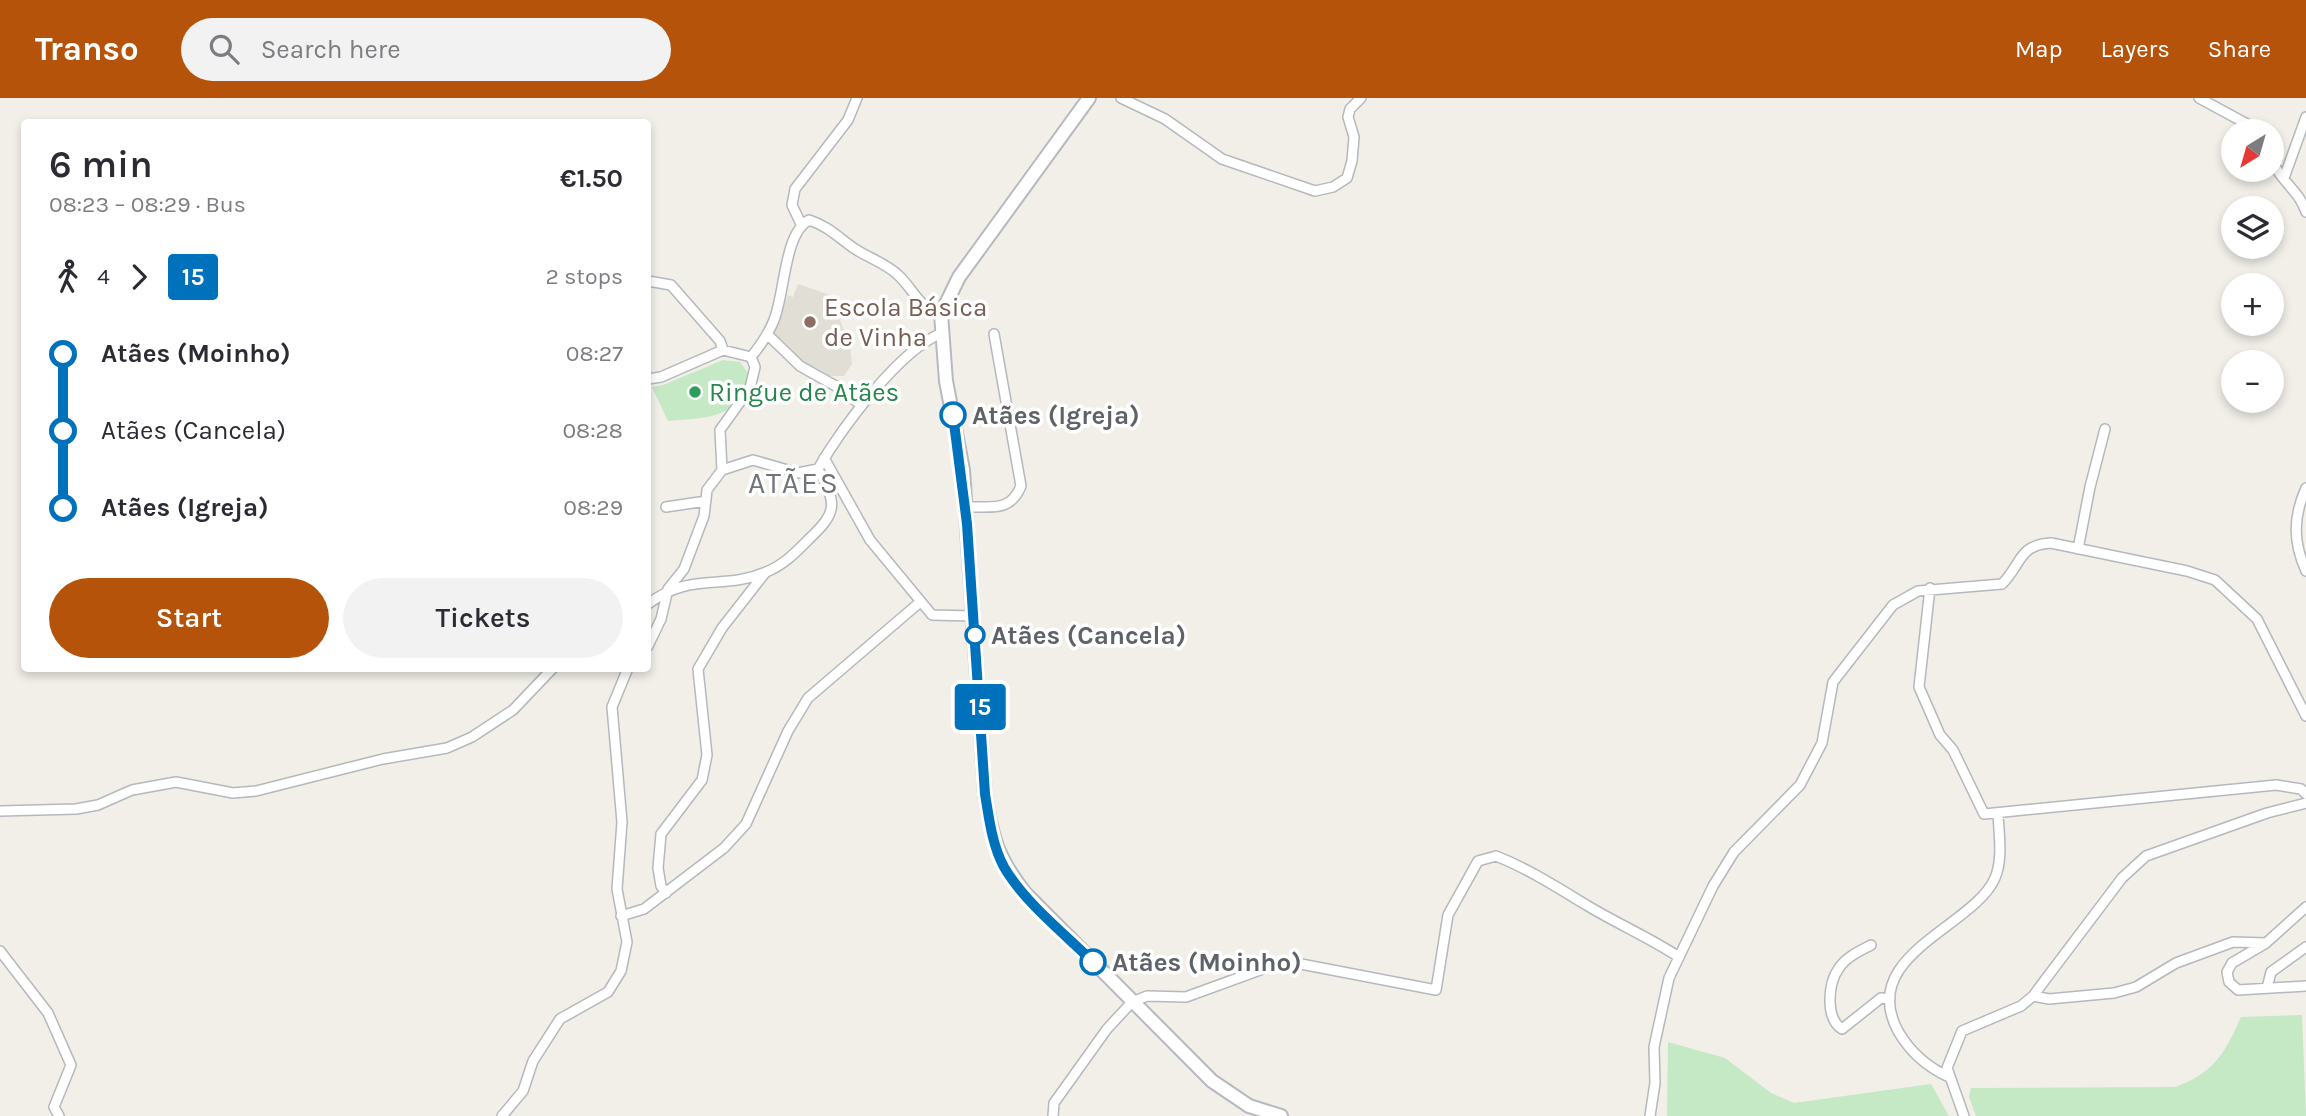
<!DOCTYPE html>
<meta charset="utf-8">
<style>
:root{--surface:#fff;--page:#f2f2f3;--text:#2b2b33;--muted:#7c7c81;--accent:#b45309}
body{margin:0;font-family:Karla,sans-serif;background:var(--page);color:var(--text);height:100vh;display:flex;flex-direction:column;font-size:26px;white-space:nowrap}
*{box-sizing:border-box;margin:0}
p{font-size:23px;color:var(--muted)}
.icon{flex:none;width:38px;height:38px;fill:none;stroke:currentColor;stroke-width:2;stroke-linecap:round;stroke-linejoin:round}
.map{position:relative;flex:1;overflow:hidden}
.details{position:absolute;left:21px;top:21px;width:630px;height:553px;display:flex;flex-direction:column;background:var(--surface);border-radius:7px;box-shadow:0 4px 10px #0003}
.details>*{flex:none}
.badge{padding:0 14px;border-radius:5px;font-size:24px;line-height:46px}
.needle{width:46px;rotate:217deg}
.controls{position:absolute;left:2221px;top:21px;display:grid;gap:14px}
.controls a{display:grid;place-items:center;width:63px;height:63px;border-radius:50%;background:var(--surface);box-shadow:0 4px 10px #0003;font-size:35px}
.map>.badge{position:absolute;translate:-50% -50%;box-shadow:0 0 0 4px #fff}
.legs{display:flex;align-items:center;gap:10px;height:77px;padding:0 28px;font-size:23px}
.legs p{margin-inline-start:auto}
.overview{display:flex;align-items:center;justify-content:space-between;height:119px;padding:0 28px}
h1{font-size:38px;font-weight:600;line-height:52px}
.action{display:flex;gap:14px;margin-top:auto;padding:14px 28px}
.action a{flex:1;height:80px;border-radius:42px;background:var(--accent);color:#fff;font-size:28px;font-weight:600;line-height:80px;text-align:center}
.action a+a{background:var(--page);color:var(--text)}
ul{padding:0 28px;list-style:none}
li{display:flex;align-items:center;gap:24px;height:77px;font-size:26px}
li i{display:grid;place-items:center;width:10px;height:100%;margin:0 9px;background:currentColor}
li i::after{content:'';width:18px;height:18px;margin:-9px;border:5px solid;border-radius:50%;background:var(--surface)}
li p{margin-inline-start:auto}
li:first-child i{background:linear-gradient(#0000 50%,currentColor 0)}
li:last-child i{background:linear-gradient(currentColor 50%,#0000 0)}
header{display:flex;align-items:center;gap:42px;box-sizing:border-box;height:98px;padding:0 35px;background:var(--accent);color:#fff}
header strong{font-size:33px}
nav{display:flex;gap:38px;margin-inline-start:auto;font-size:24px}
.search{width:490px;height:63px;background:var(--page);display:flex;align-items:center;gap:18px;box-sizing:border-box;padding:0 24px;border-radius:38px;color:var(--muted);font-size:26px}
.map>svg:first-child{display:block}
.education{fill:#e1ded6}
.green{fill:#c5e8c5}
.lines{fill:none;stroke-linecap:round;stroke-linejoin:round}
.minor-casing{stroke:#b5b8bc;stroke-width:12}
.secondary-casing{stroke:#b6babf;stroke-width:16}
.minor{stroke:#fff;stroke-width:9}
.secondary{stroke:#fff;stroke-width:12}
.line-1-casing{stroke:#fff;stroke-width:16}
.line-1{stroke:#0072bc;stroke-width:10}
.education-dot{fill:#8d6e63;stroke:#fff;stroke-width:2.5}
.leisure-dot{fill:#2e9e5b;stroke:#fff;stroke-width:2.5}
.stop-1-dot{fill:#fff;stroke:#0072bc;stroke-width:3.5}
.labels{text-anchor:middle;stroke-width:7;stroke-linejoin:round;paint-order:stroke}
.education-label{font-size:26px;fill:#785e54;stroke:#fff;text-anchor:start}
.leisure-label{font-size:26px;fill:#27864d;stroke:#fff;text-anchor:start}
.stop-label{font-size:26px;font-weight:bold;fill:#5f6368;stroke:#fff;text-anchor:start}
.quarter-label{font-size:30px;letter-spacing:2px;fill:#70757a;stroke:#fff}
</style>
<header>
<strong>Transo</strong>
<div class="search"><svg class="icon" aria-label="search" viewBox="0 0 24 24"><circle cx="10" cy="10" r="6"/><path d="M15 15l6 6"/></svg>Search here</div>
<nav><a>Map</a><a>Layers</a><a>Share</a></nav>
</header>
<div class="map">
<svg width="2306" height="1018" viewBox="0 0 2306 1018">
<rect width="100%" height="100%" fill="#f1efe8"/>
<path class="education" d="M798 186 830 197 850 247 852 266 844 278H830L803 266 773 237 788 197 793 199Z"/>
<path class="green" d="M723 262 740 264 748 275C739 323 708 319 668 323L652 289 663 287Z
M2302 917 2306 1018H1976L1969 999 1971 990 2175 989C2214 975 2225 955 2241 919Z
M1668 944 1725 960 1771 995 1794 1005 1931 986 1949 1018H1667Z"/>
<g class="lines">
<g class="minor-casing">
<path id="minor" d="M1121 0 1165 21 1222 61 1315 93 1333 89 1347 80 1352 63 1354 39 1348 19 1350 11 1361 0
M2199 0 2260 33
M2272 62C2279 82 2299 92 2306 114
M2284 80 2306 19
M801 126 792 107 795 91 848 22 857 0
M648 183 671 187 720 243 723 252
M767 236 800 268 841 291 861 307
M751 259C760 248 769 235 774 222 785 195 784 135 809 122 828 128 839 140 855 151 869 160 885 165 897 176 913 190 919 211 941 216
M648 281 661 279 723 252 751 259 755 269 750 290 720 332 722 372 707 392 704 418 684 471 668 491 661 521 648 548
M824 360 870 442 932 517 973 518
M722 372 753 362 798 375 818 371
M2306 390C2293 419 2293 444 2306 473
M666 409 706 403
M966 409C991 408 1010 415 1021 388L994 236
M2078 451 2090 389 2105 331
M1930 490 1919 589 1940 637 1953 652 1984 716 2276 687 2301 691 2306 696
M648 506C692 473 722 493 766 474 784 467 796 454 809 441 839 413 836 405 818 371 841 331 899 252 942 235
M0 713 76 711 98 707 132 692 176 684 233 695 256 693 383 661 447 650 472 639 513 612 553 570
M666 795 661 788 658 770 661 736 702 682 707 657 698 571 722 530 765 475
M2306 809 2266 845 2232 865 2227 874 2229 884 2238 892 2306 888
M621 818 644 811 724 750 746 726 788 633 808 600 919 505
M1871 847C1860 853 1846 859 1839 870 1828 885 1825 920 1842 931L1881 900 1890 901
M0 853 48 915 71 967 54 1009 59 1018
M2267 890 2271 874 2306 849
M2033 898 2049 901 2114 895 2136 889 2176 865 2233 844 2266 845
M1949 979C1927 969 1910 954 1898 933 1857 857 1974 829 1995 780 2003 761 1999 737 1998 716
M502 1018 523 993 533 963 560 921 608 894 621 873 627 844 617 791 622 724 612 609 628 570
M1053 1018 1054 1005 1107 931 1132 904 1147 898 1186 899 1271 868 1301 866 1436 892 1448 817 1478 763 1496 758C1529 771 1558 790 1588 808 1618 826 1650 840 1679 859
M1650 1018 1655 985 1654 949 1669 880 1713 788 1734 754 1800 687 1822 645 1833 584 1893 507 1918 493 2002 486C2022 466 2018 447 2051 445L2187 473 2215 482 2257 521 2306 618
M1964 1018 1947 970 1962 933 2021 908 2033 898 2122 780 2146 758 2267 715 2306 705"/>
</g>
<g class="secondary-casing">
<path id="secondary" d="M1089 0 959 179 941 216 946 283 963 372 985 696C992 740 997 759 1025 795L1212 983 1249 1008 1281 1018"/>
</g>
<use href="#minor" class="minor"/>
<use href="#secondary" class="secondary"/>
</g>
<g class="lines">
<g class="line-1-casing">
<path id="line-1" d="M953 317 967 426 985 696C989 720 992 747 1004 769 1025 805 1064 835 1093 864"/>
</g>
<use href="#line-1" class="line-1"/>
</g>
<circle class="education-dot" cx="810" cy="224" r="7"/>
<circle class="leisure-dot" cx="695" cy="294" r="7"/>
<g class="stop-1-dot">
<circle cx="953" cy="317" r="12"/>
<circle cx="975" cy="537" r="9"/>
<circle cx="1093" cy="864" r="12"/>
</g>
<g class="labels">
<g class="education-label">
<text x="824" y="218">Escola Básica<tspan x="824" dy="30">de Vinha</tspan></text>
</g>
<g class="leisure-label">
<text x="709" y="303">Ringue de Atães</text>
</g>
<g class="stop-label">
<text x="972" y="326">Atães (Igreja)</text>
<text x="991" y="546">Atães (Cancela)</text>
<text x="1112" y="873">Atães (Moinho)</text>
</g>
<g class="quarter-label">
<text x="794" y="395">ATÃES</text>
</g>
</g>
</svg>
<div class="controls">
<a><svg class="needle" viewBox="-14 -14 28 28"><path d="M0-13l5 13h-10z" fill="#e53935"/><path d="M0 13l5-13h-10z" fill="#7c7c81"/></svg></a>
<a><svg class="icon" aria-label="layers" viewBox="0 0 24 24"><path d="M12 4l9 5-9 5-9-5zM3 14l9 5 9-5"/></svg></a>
<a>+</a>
<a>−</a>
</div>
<b class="badge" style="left:980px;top:609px;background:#0072bc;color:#fff">15</b>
<section class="details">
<div class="overview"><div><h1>6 min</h1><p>08:23 – 08:29 · Bus</p></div><b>€1.50</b></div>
<div class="legs"><svg class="icon" aria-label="walk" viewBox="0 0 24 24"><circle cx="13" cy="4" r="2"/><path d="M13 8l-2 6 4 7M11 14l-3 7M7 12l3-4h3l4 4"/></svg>4<svg class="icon" aria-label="forward" viewBox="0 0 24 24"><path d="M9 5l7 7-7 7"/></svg><b class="badge" style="background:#0072bc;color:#fff">15</b><p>2 stops</p></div>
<ul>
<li><i style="color:#0072bc"></i><b>Atães (Moinho)</b><p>08:27</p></li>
<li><i style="color:#0072bc"></i><span>Atães (Cancela)</span><p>08:28</p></li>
<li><i style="color:#0072bc"></i><b>Atães (Igreja)</b><p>08:29</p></li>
</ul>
<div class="action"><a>Start</a><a>Tickets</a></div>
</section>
</div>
